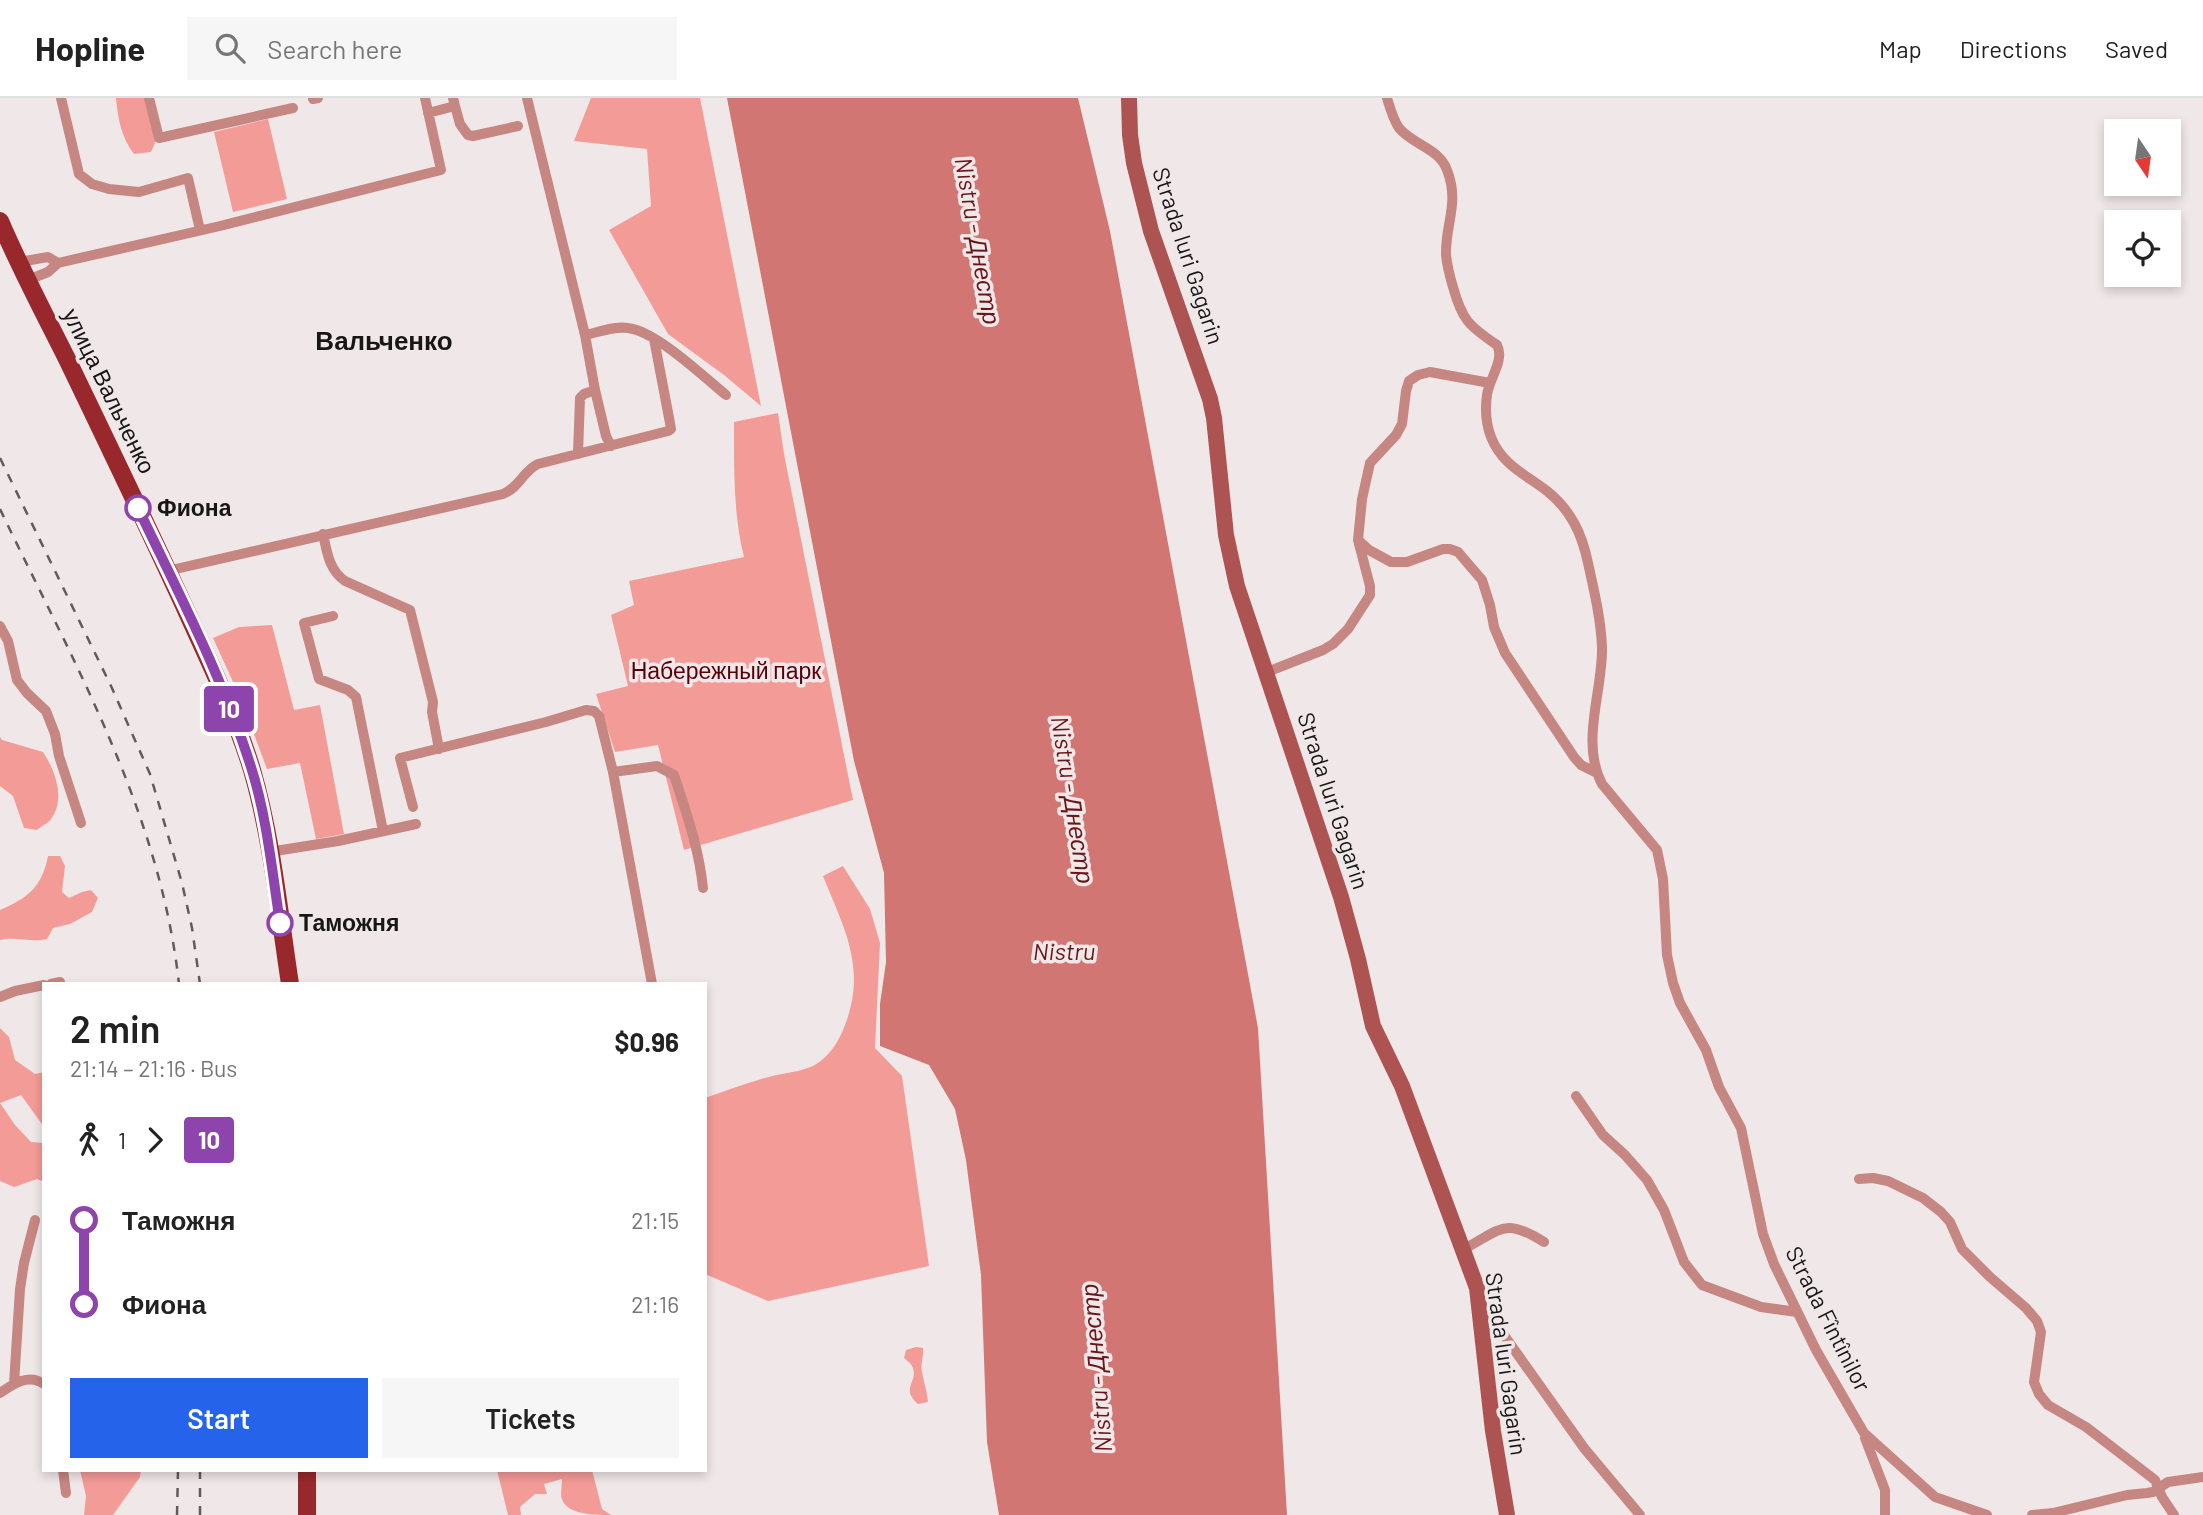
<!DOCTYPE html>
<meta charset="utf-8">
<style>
:root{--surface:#fff;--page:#f6f6f6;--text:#222;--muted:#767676;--line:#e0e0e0;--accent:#2563eb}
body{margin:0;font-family:Barlow,sans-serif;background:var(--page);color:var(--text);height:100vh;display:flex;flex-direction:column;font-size:26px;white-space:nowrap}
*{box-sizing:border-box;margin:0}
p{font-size:23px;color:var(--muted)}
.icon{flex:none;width:38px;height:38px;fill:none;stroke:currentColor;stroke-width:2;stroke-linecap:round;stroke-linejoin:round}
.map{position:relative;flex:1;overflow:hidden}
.details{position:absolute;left:42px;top:884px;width:665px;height:490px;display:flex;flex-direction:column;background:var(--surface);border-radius:0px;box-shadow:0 4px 10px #0003}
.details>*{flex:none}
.badge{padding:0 14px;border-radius:5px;font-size:24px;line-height:46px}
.needle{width:46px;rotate:167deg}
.controls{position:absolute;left:2104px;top:21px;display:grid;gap:14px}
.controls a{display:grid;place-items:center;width:77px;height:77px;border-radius:0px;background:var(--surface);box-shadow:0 4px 10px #0003;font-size:35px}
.map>.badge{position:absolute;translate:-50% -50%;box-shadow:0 0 0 4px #fff}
.legs{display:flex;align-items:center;gap:10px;height:77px;padding:0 28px;font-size:23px}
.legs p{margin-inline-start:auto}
.summary{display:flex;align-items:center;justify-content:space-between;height:119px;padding:0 28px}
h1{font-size:38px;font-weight:600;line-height:52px}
.cta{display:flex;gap:14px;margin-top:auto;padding:14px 28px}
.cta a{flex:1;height:80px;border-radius:0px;background:var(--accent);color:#fff;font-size:28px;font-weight:600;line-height:80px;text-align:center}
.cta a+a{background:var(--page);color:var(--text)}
ul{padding:0 28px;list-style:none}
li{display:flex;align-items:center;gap:24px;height:84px;font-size:26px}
li i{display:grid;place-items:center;width:10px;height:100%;margin:0 9px;background:currentColor}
li i::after{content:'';width:18px;height:18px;margin:-9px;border:5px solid;border-radius:50%;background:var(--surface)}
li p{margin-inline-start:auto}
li:first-child i{background:linear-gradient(#0000 50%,currentColor 0)}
li:last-child i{background:linear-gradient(currentColor 50%,#0000 0)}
header{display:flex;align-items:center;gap:42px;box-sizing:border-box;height:98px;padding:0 35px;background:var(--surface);border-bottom:2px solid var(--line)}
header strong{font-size:33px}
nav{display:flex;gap:38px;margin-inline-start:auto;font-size:24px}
.search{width:490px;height:63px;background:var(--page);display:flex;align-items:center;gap:18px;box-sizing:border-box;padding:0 24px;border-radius:0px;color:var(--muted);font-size:26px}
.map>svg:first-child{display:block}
.green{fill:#f39b97}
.water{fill:#d17672}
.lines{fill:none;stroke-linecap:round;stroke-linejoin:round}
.street{stroke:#c68682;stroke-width:10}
.secondary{stroke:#ad5351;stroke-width:16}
.primary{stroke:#99282d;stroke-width:18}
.rail{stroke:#605c5c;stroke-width:2.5;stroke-dasharray:9 9;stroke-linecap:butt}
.line-1-casing{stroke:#fff;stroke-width:16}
.line-1{stroke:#8e44ad;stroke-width:10}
.stop-1-dot{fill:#fff;stroke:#8e44ad;stroke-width:3.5}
.labels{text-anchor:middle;stroke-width:7;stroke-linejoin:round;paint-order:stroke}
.street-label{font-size:23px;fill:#181616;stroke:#f0e8e8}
.stop-label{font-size:23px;font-weight:bold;fill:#181616;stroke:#f0e8e8;text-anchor:start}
.park-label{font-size:23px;fill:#57000b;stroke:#f0e8e8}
.water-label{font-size:24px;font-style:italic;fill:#69151a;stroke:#f0e8e8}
.quarter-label{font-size:26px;font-weight:bold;fill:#181616;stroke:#f0e8e8}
</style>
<header>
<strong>Hopline</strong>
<div class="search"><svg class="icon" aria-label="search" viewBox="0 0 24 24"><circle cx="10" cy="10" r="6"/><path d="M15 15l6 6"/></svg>Search here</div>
<nav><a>Map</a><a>Directions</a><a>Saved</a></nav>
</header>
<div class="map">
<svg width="2203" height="1417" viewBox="0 0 2203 1417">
<rect width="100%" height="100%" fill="#f0e8e8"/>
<path class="green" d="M116 0H147L157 40 151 54 134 56C121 39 118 21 116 0Z
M591 0H700L761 308 724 277 668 236 609 132 651 108 647 51 574 43Z
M268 21 287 101 233 114 214 34Z
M778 315 784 356 853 702 684 752 658 647 615 654 596 596 628 588 611 517 634 507 629 483 744 459C733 415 734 368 734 324Z
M272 527 294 612 320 607 344 736 316 741 300 665 267 671 240 599 213 540 239 529Z
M0 639 2 642 43 654C55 672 66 701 51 721 49 725 41 728 37 732L24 730 13 698 0 688Z
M48 758H60L65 768 62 794 69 800 82 794 91 792 98 800 92 814 70 826 53 830 47 841C31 845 16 838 0 842V812C28 800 42 789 48 758Z
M843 768 870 811 880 845 875 950 902 978 929 1168 768 1203 705 1176V1000C728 992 753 982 777 977 790 974 806 973 818 965 831 956 840 941 845 927 867 870 844 830 823 778Z
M0 930 9 939 15 962 35 976 44 974V1029L21 997 0 1005Z
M0 1005 15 1027 31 1044 44 1045V1084L37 1081 14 1089 0 1083Z
M916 1249 923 1250C924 1258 920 1267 922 1274 924 1285 927 1293 928 1304L918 1306C899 1290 920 1283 912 1268 911 1265 907 1263 904 1260L906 1252Z
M80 1372H141L140 1379 113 1417H84L86 1398Z
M497 1372H592L602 1411 611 1417C593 1417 563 1417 561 1397 561 1392 562 1386 562 1381L544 1386 547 1396H535L520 1409 521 1417H508Z"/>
<path class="water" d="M727 0H1078L1110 133 1258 930 1287 1417H999L987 1344 981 1177 966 1062 955 1011 929 967 880 948V906L886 864 884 775 854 663Z"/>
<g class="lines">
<path class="street" d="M61 0 79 76 92 86 109 91 139 94 188 80 200 132
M149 0 159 40 293 10
M527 0 585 237 595 292 606 338 611 348
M1387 0C1390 10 1393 21 1399 30 1413 47 1439 50 1447 72 1460 105 1445 126 1446 157 1447 167 1450 179 1453 189 1462 222 1469 228 1497 247 1505 262 1489 281 1487 297 1485 311 1486 326 1491 339 1502 367 1525 376 1547 393 1571 412 1582 436 1588 465 1594 492 1601 522 1602 549 1603 593 1580 644 1602 686L1657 752 1663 781 1667 857 1673 885 1680 905 1706 952 1719 989 1741 1030 1763 1136 1774 1166 1816 1252 1864 1335 1935 1399 1987 1417
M313 1 318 0
M455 8 460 26 468 37 473 38 518 28
M428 15 455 8 453 0
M19 164 48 159 58 165
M28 182 48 174 58 165 220 128 441 72 425 0
M585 237C599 234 614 228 628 230 656 233 704 279 726 297
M578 356 580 300 584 296 595 292
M323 436C327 454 329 472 345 483L410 512 433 604 432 614 439 651
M1358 442 1369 452 1391 464H1407L1443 451H1450L1458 454 1482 482 1490 507 1494 529 1505 555 1574 659 1581 667 1597 675
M167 473 503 396C520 389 523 373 538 366L668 333 671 331 670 325 654 241
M333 518 304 525 319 581 348 592 356 599 383 733
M0 528 8 543 17 582 27 595 46 613 55 636 59 658 81 725
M1267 574 1323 552 1333 546 1348 531 1370 497V488L1358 442 1362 401 1370 365 1396 337 1402 326 1406 293 1409 283 1418 277 1430 274 1490 285
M613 674 657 668 674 677C686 714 699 750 703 790
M413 709 400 660 546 624 586 612 594 613 599 618 613 674 652 886
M269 754 338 743 416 726
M51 886 60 884
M0 899 15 893 44 887
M1576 998 1603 1037 1625 1057 1647 1082 1664 1112 1684 1164 1702 1187 1761 1209 1797 1214
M1859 1081 1873 1080 1888 1083 1923 1100 1941 1114 1950 1124 1962 1151 1990 1179 2026 1210 2037 1223 2041 1234 2034 1284 2039 1296 2048 1307 2086 1329 2155 1382 2162 1399 2174 1417
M1464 1151C1502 1131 1504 1119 1544 1144
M1480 1211 1501 1233 1584 1350 1640 1417
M14 1286 20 1191 24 1165 35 1122
M0 1295C13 1286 29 1275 44 1286
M1865 1340 1885 1392V1417
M63 1372 66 1395
M2032 1417 2053 1415 2127 1397 2147 1395 2153 1394 2168 1384 2203 1379"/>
<path class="secondary" d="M1129 0 1130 37 1134 65 1151 133 1210 301 1214 320 1226 437 1237 488 1341 799 1358 861 1373 928 1402 988 1477 1190 1493 1333 1507 1417"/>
<path class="primary" d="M0 123C20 170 44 215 67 261 107 344 147 427 185 510 209 563 235 616 252 672 272 741 279 814 290 886
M307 1372V1417"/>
<path class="rail" d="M0 360 111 588 150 676 182 785 192 830 200 886
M0 411C73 564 160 713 179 886
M177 1417 178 1372
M200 1417V1372"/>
</g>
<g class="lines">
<g class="line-1-casing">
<path id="line-1" d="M138 410C178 494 223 580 251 669 267 719 272 773 280 825"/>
</g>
<use href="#line-1" class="line-1"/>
</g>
<g class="stop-1-dot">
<circle cx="138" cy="410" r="12"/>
<circle cx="280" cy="825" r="12"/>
</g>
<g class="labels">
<g class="street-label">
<text transform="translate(1188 158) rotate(72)" y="8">Strada Iuri Gagarin</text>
<text transform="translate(109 293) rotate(64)" y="8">улица Вальченко</text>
<text transform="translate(1333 703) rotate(72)" y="8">Strada Iuri Gagarin</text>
<text transform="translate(1828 1221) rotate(63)" y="8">Strada Fîntînilor</text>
<text transform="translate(1506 1266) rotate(82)" y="8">Strada Iuri Gagarin</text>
</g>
<g class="stop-label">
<text x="157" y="418">Фиона</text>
<text x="299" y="833">Таможня</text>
</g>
<g class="park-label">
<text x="726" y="581">Набережный парк</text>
</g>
<g class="water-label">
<text transform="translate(977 143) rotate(80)" y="8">Nistru - Днестр</text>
<text transform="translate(1072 702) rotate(81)" y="8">Nistru - Днестр</text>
<text x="1064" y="862">Nistru</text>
<text transform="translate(1097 1270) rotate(-95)" y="8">Nistru - Днестр</text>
</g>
<g class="quarter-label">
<text x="384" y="252">Вальченко</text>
</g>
</g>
</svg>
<div class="controls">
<a><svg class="needle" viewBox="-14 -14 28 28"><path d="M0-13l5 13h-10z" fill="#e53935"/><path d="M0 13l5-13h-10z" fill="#767676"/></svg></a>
<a><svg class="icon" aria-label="locate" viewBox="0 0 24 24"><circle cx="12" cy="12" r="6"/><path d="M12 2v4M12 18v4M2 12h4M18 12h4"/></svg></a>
</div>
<b class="badge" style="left:229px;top:611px;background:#8e44ad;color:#fff">10</b>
<section class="details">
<div class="summary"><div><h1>2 min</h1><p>21:14 – 21:16 · Bus</p></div><b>$0.96</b></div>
<div class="legs"><svg class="icon" aria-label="walk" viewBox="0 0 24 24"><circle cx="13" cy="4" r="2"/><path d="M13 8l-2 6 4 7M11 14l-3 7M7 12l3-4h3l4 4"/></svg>1<svg class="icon" aria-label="forward" viewBox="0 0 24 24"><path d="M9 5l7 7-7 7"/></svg><b class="badge" style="background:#8e44ad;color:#fff">10</b></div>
<ul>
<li><i style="color:#8e44ad"></i><b>Таможня</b><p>21:15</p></li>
<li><i style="color:#8e44ad"></i><b>Фиона</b><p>21:16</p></li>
</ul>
<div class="cta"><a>Start</a><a>Tickets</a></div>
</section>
</div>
